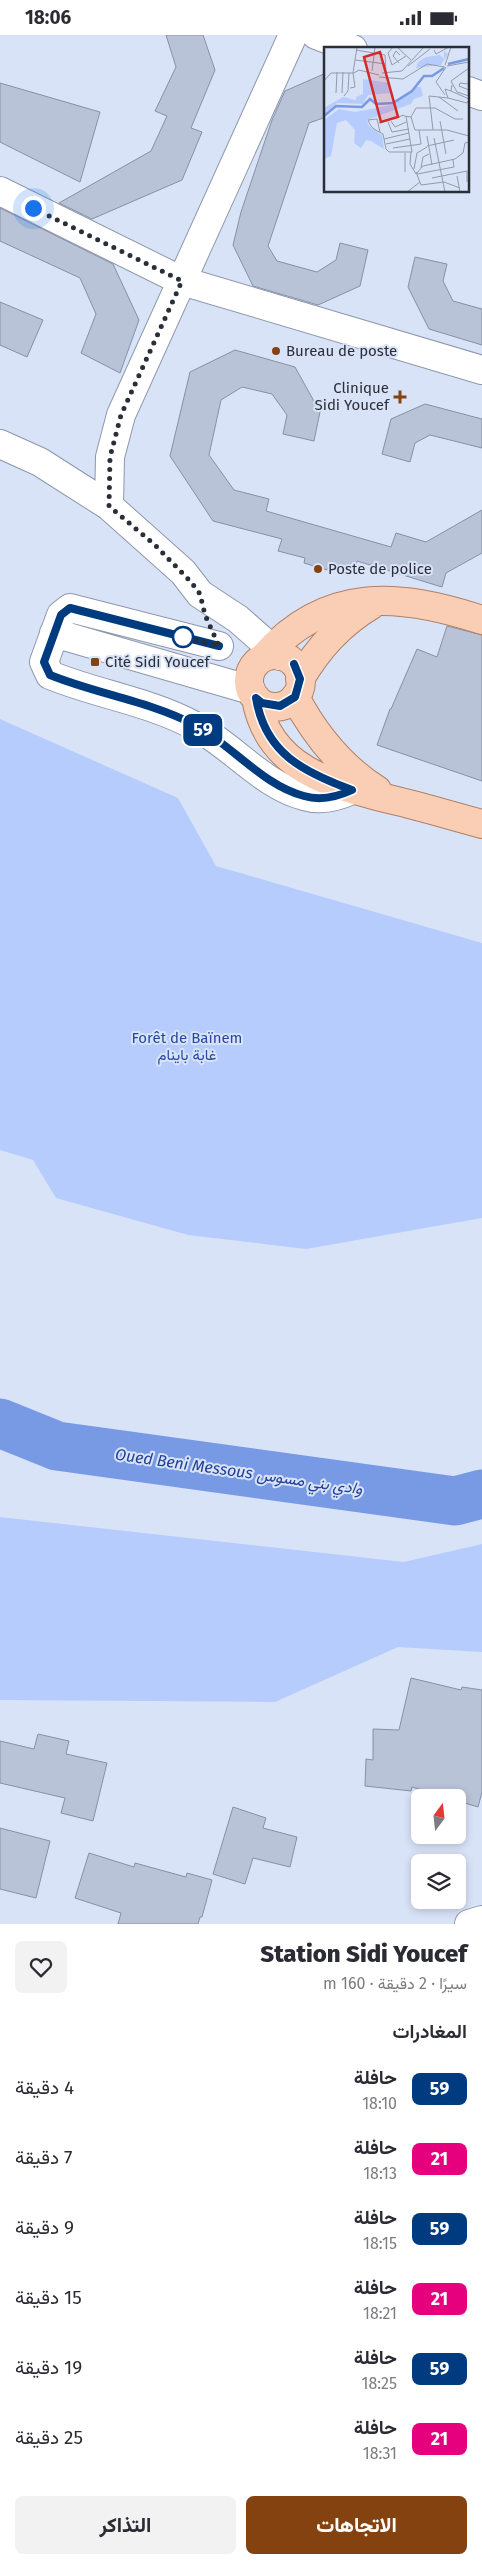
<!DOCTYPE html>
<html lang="ar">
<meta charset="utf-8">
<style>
:root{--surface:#fff;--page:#f2f2f3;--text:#2b2b33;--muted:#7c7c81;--accent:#854211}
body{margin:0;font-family:"Fira Sans",Vazirmatn,sans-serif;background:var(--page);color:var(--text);direction:rtl;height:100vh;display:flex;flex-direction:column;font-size:19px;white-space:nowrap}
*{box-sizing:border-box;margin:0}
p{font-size:16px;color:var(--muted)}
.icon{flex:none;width:28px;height:28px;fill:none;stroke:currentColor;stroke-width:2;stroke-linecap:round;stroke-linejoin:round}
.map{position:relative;height:1889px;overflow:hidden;direction:ltr}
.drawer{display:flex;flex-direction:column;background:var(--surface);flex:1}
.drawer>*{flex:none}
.badge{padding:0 10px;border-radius:8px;font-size:18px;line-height:32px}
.needle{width:32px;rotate:15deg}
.controls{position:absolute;left:411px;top:1754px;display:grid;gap:10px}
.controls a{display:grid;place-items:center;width:55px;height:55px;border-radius:8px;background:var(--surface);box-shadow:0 2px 8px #0003;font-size:25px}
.you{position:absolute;width:25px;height:25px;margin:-12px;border:4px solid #fff;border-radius:50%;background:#1a73e8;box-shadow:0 0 0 8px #1a73e833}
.map>.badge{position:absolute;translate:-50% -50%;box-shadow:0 0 0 2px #fff}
h2{padding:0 15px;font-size:19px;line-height:45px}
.round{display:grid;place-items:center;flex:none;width:52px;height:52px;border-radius:8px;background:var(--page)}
.head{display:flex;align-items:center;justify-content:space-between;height:85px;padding:0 15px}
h1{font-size:24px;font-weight:800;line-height:38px}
.action{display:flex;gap:10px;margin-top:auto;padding:10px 15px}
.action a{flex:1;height:58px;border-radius:8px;background:var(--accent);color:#fff;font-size:20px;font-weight:800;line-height:58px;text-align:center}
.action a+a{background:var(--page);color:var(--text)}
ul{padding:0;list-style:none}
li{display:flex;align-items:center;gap:15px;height:70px;padding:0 15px}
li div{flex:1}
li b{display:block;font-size:19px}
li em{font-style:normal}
li .badge{min-width:55px;font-weight:700;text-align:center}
.status{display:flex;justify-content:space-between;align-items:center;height:35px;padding:0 25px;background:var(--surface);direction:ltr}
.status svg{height:14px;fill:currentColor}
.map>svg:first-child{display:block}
.green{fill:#b5ccfd}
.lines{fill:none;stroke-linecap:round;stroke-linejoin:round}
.river{stroke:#789ae5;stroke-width:49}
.building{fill:#b9c3d7;stroke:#8790a4}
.minor-casing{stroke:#8e98ab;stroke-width:30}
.major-casing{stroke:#af8167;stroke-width:30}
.minor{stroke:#fff;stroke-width:28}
.major{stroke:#faceb4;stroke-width:28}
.line-casing{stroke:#fff;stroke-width:11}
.line{stroke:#003b80;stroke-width:8}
.walk{stroke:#2a2e36;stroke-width:5;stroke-dasharray:0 9}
.poi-dot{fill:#854211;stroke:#d9e3f8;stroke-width:2}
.stop-dot{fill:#fff;stroke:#003b80;stroke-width:2.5}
.labels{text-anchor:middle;stroke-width:4;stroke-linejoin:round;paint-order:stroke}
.poi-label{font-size:15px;fill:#2a2e36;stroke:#d9e3f8;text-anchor:start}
.park-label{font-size:15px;fill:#2748a0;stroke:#d9e3f8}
.water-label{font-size:16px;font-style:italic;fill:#203f96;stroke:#d9e3f8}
.inset-river{fill:none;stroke:#789ae5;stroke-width:2.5}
.inset-road{fill:none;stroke:#939baa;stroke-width:1}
.view{fill:#d62828;fill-opacity:0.15;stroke:#d62828;stroke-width:2.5}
.inset-edge{fill:none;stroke:#2a2e36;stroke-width:2.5}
</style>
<div class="status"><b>18:06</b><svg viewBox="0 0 49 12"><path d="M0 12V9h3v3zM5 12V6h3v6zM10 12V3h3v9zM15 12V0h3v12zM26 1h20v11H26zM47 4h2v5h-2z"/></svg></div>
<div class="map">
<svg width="482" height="1889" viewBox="0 0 482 1889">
<rect width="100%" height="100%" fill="#d9e3f8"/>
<path class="green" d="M0 684 178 763 216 831 482 908V1183L306 1214 188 1200 56 1163 33 1125 0 1115Z
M0 1482 404 1527 482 1509V1617L398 1612 275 1667 0 1665Z"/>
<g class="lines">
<path class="river" d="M0 1388 57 1411 455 1466 482 1459"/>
</g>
<path class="building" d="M166 0H203L215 35 191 93 202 97 182 145 92 184 59 168 151 116 167 81 155 76 176 32Z
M326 38V82L309 88 268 211 277 226 317 237 336 225 340 208 368 215 360 251 318 270 253 251 233 210 241 177 272 85 285 56Z
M0 48 100 77 80 147 0 107Z
M0 173 113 229 139 285 120 338 81 318 96 279 80 243 0 206Z
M415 222 447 229 443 246 453 266 482 274V310L429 294 408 252Z
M0 267 43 285 27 322 0 310Z
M235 315 295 332 320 377 314 406 283 399 287 380 272 359 242 352 221 365 209 420 234 455 269 464 266 476 391 512 396 498 426 507 482 475V518L446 538 442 552 357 526 354 538 329 530 327 535 304 528 305 523 278 516 282 504 213 486 170 421 190 337Z
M425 369 482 384V413L430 400 415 408 410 427 382 419 391 384Z
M447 591 482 600V746L377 710 390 674H391L417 614 437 622Z
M411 1643 461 1655 462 1652 482 1655V1757L478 1772 458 1766V1762H446L412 1752 411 1756 365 1751 366 1724 373 1725V1694L399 1695Z
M38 1699 69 1706 66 1719 107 1728 93 1786 61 1778 65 1763 0 1748V1706L34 1714Z
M233 1772 266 1783 263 1793 297 1802 290 1832 253 1823 245 1849 213 1839Z
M0 1793 50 1806 36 1863 0 1854Z
M89 1818 134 1832 135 1828 186 1842 187 1838 212 1845 202 1882H200L198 1889H118L121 1878 75 1863Z"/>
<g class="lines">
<g class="minor-casing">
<path id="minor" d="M316 0 353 14
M468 56 482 61
M0 156 182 246 482 335
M0 409 40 427 109 471 183 537 200 559 238 584 280 621
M109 471 110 422 121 380 293 0
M54 598 251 655
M219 611 70 573 61 580 44 627 50 640C96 659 148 666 193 690 231 709 262 750 304 761 321 766 337 762 352 755
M469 1889 482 1885"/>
</g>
<g class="major-casing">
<path id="major" d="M249 646a26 26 0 1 1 52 0a26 26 0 1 1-52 0Z
M264 622C327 551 399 558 482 585
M300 644C319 612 341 588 373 569
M295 662C315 700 341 732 377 755
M256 663C268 734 332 750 393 765 423 772 452 781 482 789"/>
</g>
<use href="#minor" class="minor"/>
<use href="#major" class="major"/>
</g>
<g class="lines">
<g class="line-casing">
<path id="line" d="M219 611 70 573 61 580 44 627 50 640C97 659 148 666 193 689 231 709 262 750 304 761 321 766 337 762 352 755 303 737 265 718 256 663L262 668 280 671 295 662 300 644 294 629"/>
</g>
<use href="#line" class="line"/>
<path class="walk" d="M33 173 182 246 121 380 110 422 109 471 155 510 191 547 200 559 205 580 219 611 175 600 183 602"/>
</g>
<g class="poi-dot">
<circle cx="276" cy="316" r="5"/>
<path d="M397.5 354.5h5v5h5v5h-5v5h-5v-5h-5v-5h5z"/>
<circle cx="318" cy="534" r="5"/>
<rect x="90" y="622" width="10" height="10" rx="2.5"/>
</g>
<circle class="stop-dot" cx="183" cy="602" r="10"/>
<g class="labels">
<g class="poi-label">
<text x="286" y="321">Bureau de poste</text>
<text x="389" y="358" text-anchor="end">Clinique<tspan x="389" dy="17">Sidi Youcef</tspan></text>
<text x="328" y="539">Poste de police</text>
<text x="105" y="632">Cité Sidi Youcef</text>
</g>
<g class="park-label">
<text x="187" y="1008">Forêt de Baïnem<tspan x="187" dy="17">غابة باينام</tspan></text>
</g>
<g class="water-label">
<text transform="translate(239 1436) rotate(8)" y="6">Oued Beni Messous وادي بني مسوس</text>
</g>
</g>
<g transform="translate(324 12)">
<rect width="145" height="145" fill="#d9e3f8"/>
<path d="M120 4 124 7 117 18 92 21 94 15 102 10 116 8 120 12ZM39 32 66 36 67 46 44 48 39 57 13 56 0 67V61L19 50 32 53V50L39 47ZM93 40H97L99 49 90 52 87 57 43 73 45 79 58 88 60 102 47 94 42 93 37 101 30 96 31 83 22 73 13 76 7 109 0 112V73L15 62 31 65 68 58Z" fill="#b5ccfd"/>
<path class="inset-river" d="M124 17 145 12M0 69 12 59 38 60 46 52 52 57 69 56 88 44 100 29H108L120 21"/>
<path class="inset-road" d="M69 0 64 6 68 18 82 9M73 0 87 13M32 3 61 8 62 25M110 3 112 7 125 0M31 13 62 17M75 16 69 9 72 4 76 8M121 18 127 0M84 19 106 2M123 19 145 15M145 21 127 34 133 45 145 49M48 24 51 0M58 26 78 24 100 0M55 30 79 32 103 17 121 20M0 34 7 26H30L35 23 55 28M145 37 136 36 135 39 145 43M128 38 127 44 121 42 124 51 143 56 145 53M26 41 31 40 29 26 33 0M127 44 145 52M12 46 13 25M18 46 19 25M121 48 112 35 122 20M20 49 24 44 25 26M115 50 134 64M80 69 87 70 91 83H123L145 89M87 70 92 61H111L131 72H139M67 74 71 80 82 75M116 74 122 107M64 75 68 85 85 82M55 76 80 68M109 83 105 49 124 51M56 85 53 72 44 73 47 79 50 82 59 87 62 102 65 105H88L82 69M103 89 108 118M110 91 121 145M60 92 85 86M62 97 86 92M103 99 130 93M69 101 97 97 95 83M87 105 86 117 92 127 99 119 131 112 139 106 141 96 145 95M81 106V125M97 121 99 110 105 107M90 122 93 106 103 100M92 125 97 138 120 135 136 141M93 127 130 120 129 113M133 129 136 145M108 131 143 124V135M83 145 96 135"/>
<path class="view" d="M56 5 74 70 57 75 40 10Z"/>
<rect width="145" height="145" class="inset-edge"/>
</g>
</svg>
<div class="controls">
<a><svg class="needle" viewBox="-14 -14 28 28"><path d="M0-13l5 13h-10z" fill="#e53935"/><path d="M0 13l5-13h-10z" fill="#7c7c81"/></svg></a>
<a><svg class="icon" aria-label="layers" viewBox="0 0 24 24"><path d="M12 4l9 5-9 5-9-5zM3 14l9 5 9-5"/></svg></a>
</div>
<div class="you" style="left:33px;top:173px"></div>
<b class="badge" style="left:203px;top:695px;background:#003b80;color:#fff">59</b>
</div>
<section class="drawer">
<div class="head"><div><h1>Station Sidi Youcef</h1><p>سيرًا · 2 دقيقة · 160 m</p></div><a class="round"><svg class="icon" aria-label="heart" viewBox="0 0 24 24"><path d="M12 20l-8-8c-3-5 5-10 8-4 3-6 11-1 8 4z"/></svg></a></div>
<h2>المغادرات</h2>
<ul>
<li><span class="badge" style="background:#003b80;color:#fff">59</span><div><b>حافلة</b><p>18:10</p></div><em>4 دقيقة</em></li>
<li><span class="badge" style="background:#e6007e;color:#fff">21</span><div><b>حافلة</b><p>18:13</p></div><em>7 دقيقة</em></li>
<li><span class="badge" style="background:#003b80;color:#fff">59</span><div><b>حافلة</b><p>18:15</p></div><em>9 دقيقة</em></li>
<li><span class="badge" style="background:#e6007e;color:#fff">21</span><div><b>حافلة</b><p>18:21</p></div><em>15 دقيقة</em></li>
<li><span class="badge" style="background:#003b80;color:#fff">59</span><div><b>حافلة</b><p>18:25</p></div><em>19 دقيقة</em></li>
<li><span class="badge" style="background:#e6007e;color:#fff">21</span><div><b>حافلة</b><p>18:31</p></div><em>25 دقيقة</em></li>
</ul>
<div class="action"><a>الاتجاهات</a><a>التذاكر</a></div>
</section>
